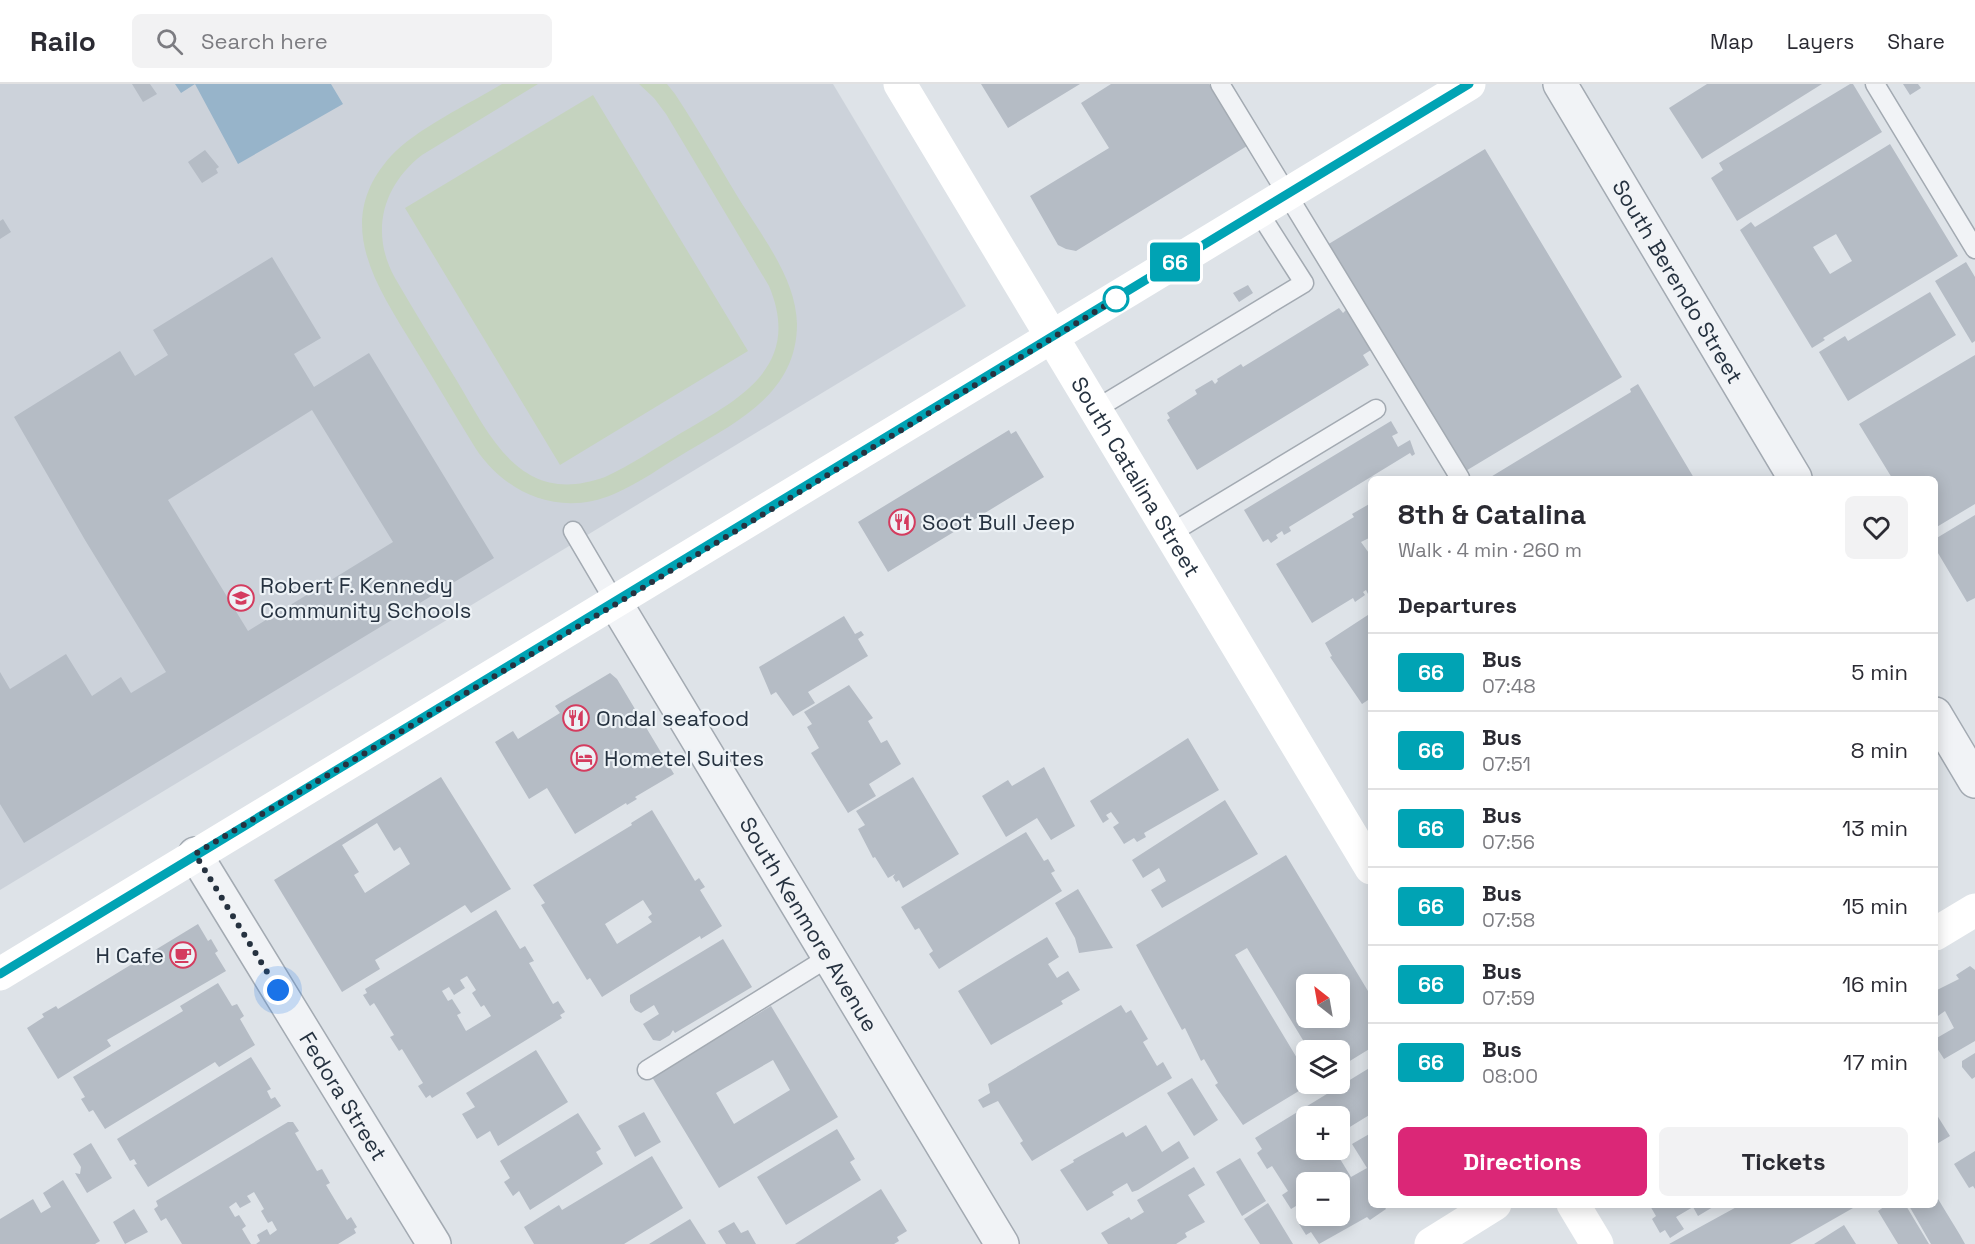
<!DOCTYPE html>
<meta charset="utf-8">
<style>
:root{--surface:#fff;--page:#f2f2f3;--text:#2b2b33;--muted:#7c7c81;--line:#e1e1e2;--accent:#db2777}
body{margin:0;font-family:"Space Grotesk",sans-serif;background:var(--page);color:var(--text);height:100vh;display:flex;flex-direction:column;font-size:22px;white-space:nowrap}
*{box-sizing:border-box;margin:0}
p{font-size:20px;color:var(--muted)}
.icon{flex:none;width:33px;height:33px;fill:none;stroke:currentColor;stroke-width:2;stroke-linecap:round;stroke-linejoin:round}
.map{position:relative;flex:1;overflow:hidden}
.details{position:absolute;left:1368px;top:392px;width:570px;height:732px;display:flex;flex-direction:column;background:var(--surface);border-radius:9px;box-shadow:0 3px 15px #0003}
.details>*{flex:none}
.badge{padding:0 12px;border-radius:4px;font-size:21px;line-height:39px}
.needle{width:39px;rotate:329deg}
.tools{position:absolute;left:1296px;top:890px;display:grid;gap:12px}
.tools a{display:grid;place-items:center;width:54px;height:54px;border-radius:9px;background:var(--surface);box-shadow:0 3px 15px #0003;font-size:30px}
.you{position:absolute;width:30px;height:30px;margin:-15px;border:4px solid #fff;border-radius:50%;background:#1a73e8;box-shadow:0 0 0 9px #1a73e833}
.map>.badge{position:absolute;translate:-50% -50%;box-shadow:0 0 0 3px #fff}
h2{padding:0 30px;font-size:22px;line-height:54px}
.round{display:grid;place-items:center;flex:none;width:63px;height:63px;border-radius:9px;background:var(--page)}
.summary{display:flex;align-items:center;justify-content:space-between;height:102px;padding:0 30px}
h1{font-size:28px;font-weight:600;line-height:45px}
.button{display:flex;gap:12px;margin-top:auto;padding:12px 30px}
.button a{flex:1;height:69px;border-radius:9px;background:var(--accent);color:#fff;font-size:24px;font-weight:600;line-height:69px;text-align:center}
.button a+a{background:var(--page);color:var(--text)}
ul{padding:0;list-style:none}
li{display:flex;align-items:center;gap:18px;height:78px;padding:0 30px;border-top:2px solid var(--line)}
li div{flex:1}
li b{display:block;font-size:22px}
li em{font-style:normal}
li .badge{min-width:66px;font-weight:700;text-align:center}
header{display:flex;align-items:center;gap:36px;box-sizing:border-box;height:84px;padding:0 30px;background:var(--surface);border-bottom:2px solid var(--line)}
header strong{font-size:28px}
nav{display:flex;gap:33px;margin-inline-start:auto;font-size:21px}
.search{width:420px;height:54px;background:var(--page);display:flex;align-items:center;gap:15px;box-sizing:border-box;padding:0 21px;border-radius:9px;color:var(--muted);font-size:22px}
.map>svg:first-child{display:block}
.built{fill:#ccd2da}
.green{fill:#c5d3bf}
.water{fill:#97b4ca}
.building{fill:#b5bcc5;fill-rule:evenodd}
.lines{fill:none;stroke-linecap:round;stroke-linejoin:round}
.lane-casing{stroke:#a3aab2;stroke-width:21}
.street-casing{stroke:#a3aab2;stroke-width:36}
.lane{stroke:#f1f3f6;stroke-width:18}
.street{stroke:#f1f3f6;stroke-width:33}
.secondary{stroke:#fff;stroke-width:33}
.line-casing{stroke:#fff;stroke-width:14}
.line{stroke:#00a3b4;stroke-width:9}
.walk{stroke:#263240;stroke-width:6;stroke-dasharray:0 10.8}
.stop-dot{fill:#fff;stroke:#00a3b4;stroke-width:3}
.labels{text-anchor:middle;stroke-width:4.5;stroke-linejoin:round;paint-order:stroke}
.street-label{font-size:22px;fill:#263240;stroke:#edf2f6}
.poi-label{font-size:22px;fill:#263240;stroke:#edf2f6;text-anchor:start}
</style>
<header>
<strong>Railo</strong>
<div class="search"><svg class="icon" aria-label="search" viewBox="0 0 24 24"><circle cx="10" cy="10" r="6"/><path d="M15 15l6 6"/></svg>Search here</div>
<nav><a>Map</a><a>Layers</a><a>Share</a></nav>
</header>
<div class="map">
<svg width="1975" height="1160" viewBox="0 0 1975 1160">
<rect width="100%" height="100%" fill="#dee3e8"/>
<path class="built" d="M0 0H833L966 222 0 806Z"/>
<path class="green" d="M502 0H538L422 71C382 102 370 149 395 194 415 228 436 263 457 297 492 356 522 423 605 393 631 381 656 364 681 349 739 315 803 283 769 202L666 30 654 14 639 0H667L675 10C697 43 716 77 736 110 760 150 796 193 797 240 797 308 739 337 688 367 664 381 640 399 614 410 561 433 507 411 476 365 455 331 435 297 414 263 377 202 331 138 391 72 416 45 469 20 502 0Z
M593 11 748 267 560 381 405 124Z"/>
<path class="water" d="M175 0H331L343 20 238 80 195 0 181 9Z"/>
<path class="building" d="M132 0H150L157 10 143 18Z
M981 0H1080L1008 44Z
M1111 0H1209L1247 62 1076 167 1066 165 1058 161 1030 112 1109 64 1081 19Z
M1707 0H1822L1702 75 1669 24Z
M1850 0H1853L1882 48 1737 137 1711 94 1723 86 1719 79Z
M1903 0H1918L1921 4 1910 11Z
M1890 60 1958 172 1823 254 1825 256 1812 264 1740 146 1751 138 1755 143ZM1836 150 1852 177 1830 190 1813 163Z
M1485 65 1622 293 1464 388 1327 161Z
M205 66 219 83 216 85 218 89 202 99 188 78Z
M3 135 11 148 0 155V137Z
M272 173 321 254 294 270 314 303 369 269 494 474 24 759 0 720V588L10 605 66 570 92 612 121 593 131 609 166 588 85 456 14 333 120 267 135 292 168 271 153 246ZM312 326 393 458 248 547 168 416Z
M1966 178 1975 193V257L1972 259 1935 197Z
M1248 201 1253 209 1239 218 1233 209Z
M1930 208 1956 251 1848 317 1819 268 1845 252 1848 257Z
M1339 224 1343 229 1346 226 1371 266 1363 271 1369 281 1197 386 1167 336 1170 334 1167 329 1197 310 1195 306 1212 296 1215 300 1218 297 1217 295 1241 280 1243 283Z
M1975 271V420L1935 444V394H1892L1859 340Z
M1638 300 1694 394H1489L1631 308 1630 305Z
M1391 337 1398 349 1392 352 1398 363 1410 356 1415 370 1412 372 1410 369 1289 443 1291 447 1284 451 1282 447 1276 451 1278 454 1271 459 1268 455 1263 458 1244 426Z
M1009 346 1011 350 1016 347 1044 393 888 488 858 438Z
M1371 419V453L1361 458 1371 472V508L1368 510 1366 506 1363 508 1365 511 1355 518 1353 514 1312 539 1276 480 1354 433 1352 430Z
M1975 431V514L1967 518 1935 464V455Z
M1371 529V614L1362 620 1330 573 1332 572 1325 559Z
M844 532 855 550 861 547 864 551 858 555 868 572 808 608 815 619 793 632 776 608 771 611 759 583Z
M610 589 617 595 674 690 635 713 637 715 627 721 626 719 575 750 547 704 529 715 495 658 513 647 518 655 560 629 555 622Z
M849 601 873 634 868 637 881 659 887 656 901 680 869 700 876 712 848 729 811 669 819 664 807 643 812 640 804 628Z
M1188 654 1219 706 1144 749 1146 753 1137 758 1134 754 1124 760 1113 743 1119 739 1111 728 1106 731 1109 735 1103 739 1090 717Z
M1044 683 1075 742 1051 756 1037 734 1006 753 982 712 1008 696 1012 702Z
M441 693 511 805 471 829 465 821 375 876 380 885 342 908 274 796ZM377 739 394 767 400 763 410 780 365 809 354 791 359 788 342 761Z
M913 693 959 770 903 804 899 796 896 798 893 793 895 790 888 794 875 773 873 774 858 745 865 741 856 727Z
M1225 716 1258 770 1162 824 1151 806 1166 797 1159 784 1143 794 1132 776Z
M652 726 695 797 699 794 705 803 700 806 722 842 701 855 700 852 602 913 590 894 587 896 541 821 545 819 533 801 632 741 631 739ZM643 816 652 830 648 833 652 838 617 860 605 840Z
M1026 748 1044 777 1048 775 1055 787 1051 789 1062 807 939 885 929 870 933 867 919 844 915 846 901 823Z
M1286 771 1371 912V964L1340 983V966H1309L1247 864 1235 871 1306 989V999H1312L1243 1041 1215 1001 1218 999 1204 975 1201 977 1185 944 1182 946 1136 861ZM1306 900H1340V933H1306Z
M1078 805 1113 864 1079 869 1075 854 1055 819Z
M496 826 520 865 525 862 534 877 529 879 553 920 558 917 565 928 560 931 562 934 432 1014 430 1011 426 1014 418 1002 423 999 402 965 399 967 390 953 394 951 374 919 370 922 363 911 367 909 365 905ZM467 892 476 906 472 909 481 923 484 921 491 932 466 947 457 931 461 929 452 915 448 917 442 907 449 903 454 911 465 904 460 896Z
M198 840 208 857 211 855 218 867 215 869 226 887 107 956 111 962 58 995 27 944 44 933 42 930 56 922 58 925Z
M1047 853 1059 873 1048 880 1057 894 1068 887 1080 906 1061 917 1063 920 991 961 958 907Z
M723 855 752 903 675 949 673 946 670 951 660 957 653 956 643 940 659 930 654 921 641 929 635 926 630 918V911Z
M1970 882 1975 886V957L1944 975 1935 961V955L1954 944 1945 927 1935 934V907L1959 895 1956 891Z
M218 899 232 922 237 920 244 932 240 935 255 961 219 983 215 978 105 1045 93 1026 89 1028 81 1015 85 1013 73 993 183 927 180 922Z
M1121 921 1126 929 1131 926 1148 955 1143 958 1157 982 1163 978 1172 994 1032 1077 1020 1059 1023 1057 998 1017 983 1024 978 1016 990 1009 988 1000Z
M771 922 838 1033 719 1104 652 993ZM773 976 790 1006 734 1040 716 1009Z
M536 966 568 1018 498 1062 490 1047 477 1055 462 1030 475 1023 466 1009Z
M1975 969V993L1972 995 1962 983V977Z
M251 973 271 1005 267 1007 271 1015 275 1013 281 1022 148 1103 134 1081 137 1080 134 1075 130 1077 117 1055Z
M1371 983V1030L1340 1049V1032H1306V1065H1334L1351 1093 1367 1084 1352 1060 1371 1049V1120H1387L1384 1122 1386 1125 1370 1136 1367 1133 1319 1160 1311 1148 1306 1151 1296 1135 1301 1131 1296 1122 1291 1125 1282 1111 1288 1107 1272 1082 1267 1085 1257 1069 1262 1065 1255 1054ZM1306 1098H1340V1131H1306Z
M1192 994 1218 1036 1194 1052 1167 1009Z
M644 1028 661 1058 635 1073 618 1042Z
M1935 1028 1950 1052 1935 1061Z
M578 1029 601 1065 596 1068 603 1080 530 1126 519 1107 513 1112 504 1098 510 1094 500 1077Z
M288 1038H293L299 1047 295 1049 317 1087 322 1085 330 1099 326 1101 347 1136 351 1133 357 1143 354 1145 356 1149 338 1160H256L260 1157 257 1151 267 1145 270 1151 277 1146 272 1137 268 1139 261 1127 264 1125 254 1108 247 1112 251 1118 240 1124 236 1118 229 1123 235 1133 239 1131 246 1142 242 1145 251 1160H182L166 1134 161 1137 154 1125 158 1122 156 1117Z
M1146 1041 1162 1068 1179 1057 1189 1074 1138 1106 1132 1108 1127 1099 1112 1108 1114 1111 1087 1127 1060 1086 1074 1078 1073 1076 1123 1048 1126 1053Z
M837 1045 855 1075 850 1078 861 1096 786 1141 757 1093Z
M91 1059 112 1094 87 1109 75 1089 80 1090 81 1083 73 1070Z
M1975 1067V1105L1973 1102 1969 1104 1954 1080Z
M652 1072 683 1124 624 1160H534L524 1143 559 1121 562 1126Z
M1240 1074 1266 1117 1242 1132 1216 1088Z
M1194 1083 1205 1101 1188 1111 1205 1138 1185 1149 1187 1153 1176 1160H1108L1101 1149 1129 1133 1131 1136 1144 1128 1137 1116Z
M63 1096 100 1157 95 1160H0V1135L33 1115 41 1129 51 1123 43 1109Z
M881 1105 907 1147 897 1153 899 1157 894 1160H795Z
M1935 1110 1960 1151 1965 1160H1931L1908 1120H1935Z
M1268 1119 1293 1160H1260L1244 1135Z
M1649 1120H1711L1713 1123 1698 1132 1693 1123 1676 1133 1684 1145 1670 1154 1665 1146 1660 1149 1652 1135 1656 1132Z
M1742 1120H1860L1790 1160H1669Z
M1888 1120H1905L1929 1160H1898L1878 1127Z
M134 1125 148 1148 125 1160 113 1138Z
M690 1135 706 1160H649Z
M734 1138 741 1149 748 1146 756 1160H726L718 1147Z
M1844 1141 1856 1160H1814Z"/>
<g class="lines">
<g class="lane-casing">
<path id="lane" d="M1220 0 1460 394
M1875 0 1975 165
M1096 325 1304 199 1258 127
M573 447 616 520
M1171 449 1376 325
M647 986 829 873"/>
</g>
<g class="street-casing">
<g id="street">
<path id="s1" d="M1560 0 1795 394"/>
<path id="s2" d="M616 520 1002 1160"/>
<path d="M1935 630 1975 697"/>
<path id="s3" d="M195 770 434 1160"/>
</g>
</g>
<use href="#lane" class="lane"/>
<use href="#street" class="street"/>
<g class="secondary">
<path id="s4" d="M900 0 1371 784"/>
<path d="M1935 850 1975 826"/>
<path d="M0 890 1469 0"/>
<path d="M1573 1120 1597 1160"/>
<path d="M1431 1160 1495 1120"/>
</g>
</g>
<g class="lines">
<g class="line-casing">
<path id="line" d="M0 890 1469 0"/>
</g>
<use href="#line" class="line"/>
<path class="walk" d="M278 906 195 770 616 520 1116 215"/>
</g>
<defs>
<g id="restaurant-ring" transform="scale(1.35)"><circle r="9.5" fill="#edf2f6" stroke="#d43c5f" stroke-width="1.5"/><path d="M-5-6h1v4h1v-4h1v4h1v-4h1v5L-1.5 .5V6h-2V.5L-5-1ZM5-6V6H3V1.5H1.5Q1.5-4 5-6Z" fill="#d43c5f"/></g>
<g id="school-ring" transform="scale(1.35)"><circle r="9.5" fill="#edf2f6" stroke="#d43c5f" stroke-width="1.5"/><path d="M0-5L7-2L0 1L-7-2ZM-4 1L0 2.5L4 1V4Q0 6-4 4Z" fill="#d43c5f"/></g>
<g id="hotel-ring" transform="scale(1.35)"><circle r="9.5" fill="#edf2f6" stroke="#d43c5f" stroke-width="1.5"/><path d="M-6-4.5h1.5V1H6V5H4.5V3h-9V5H-6ZM-4 0a1.8 1.8 0 1 1 3.6 0ZM.5 0V-2.5h3Q6-2.5 6 0Z" fill="#d43c5f"/></g>
<g id="cafe-ring" transform="scale(1.35)"><circle r="9.5" fill="#edf2f6" stroke="#d43c5f" stroke-width="1.5"/><path d="M-5.5-4.5H6V0H3Q3 3.5 0 3.5H-2.5Q-5.5 3.5-5.5 0ZM3-3.2v2h1.7v-2ZM-6 4.5H4V6H-6Z" fill="#d43c5f"/></g>
</defs>
<g fill-rule="evenodd">
<use href="#restaurant-ring" x="902" y="438"/>
<use href="#school-ring" x="241" y="514"/>
<use href="#restaurant-ring" x="576" y="634"/>
<use href="#hotel-ring" x="584" y="674"/>
<use href="#cafe-ring" x="183" y="871"/>
</g>
<circle class="stop-dot" cx="1116" cy="215" r="12"/>
<g class="labels">
<g class="street-label">
<text dy="8" stroke="none"><textPath href="#s1" startOffset="230">South Berendo Street</textPath></text>
<text dy="8" stroke="none"><textPath href="#s4" startOffset="458">South Catalina Street</textPath></text>
<text dy="8" stroke="none"><textPath href="#s2" startOffset="374">South Kenmore Avenue</textPath></text>
<text dy="8" stroke="none"><textPath href="#s3" startOffset="284">Fedora Street</textPath></text>
</g>
<g class="poi-label">
<text x="922" y="446">Soot Bull Jeep</text>
<text x="260" y="509">Robert F. Kennedy<tspan x="260" dy="25">Community Schools</tspan></text>
<text x="596" y="642">Ondal seafood</text>
<text x="604" y="682">Hometel Suites</text>
<text x="164" y="879" text-anchor="end">H Cafe</text>
</g>
</g>
</svg>
<div class="tools">
<a><svg class="needle" viewBox="-14 -14 28 28"><path d="M0-13l5 13h-10z" fill="#e53935"/><path d="M0 13l5-13h-10z" fill="#7c7c81"/></svg></a>
<a><svg class="icon" aria-label="layers" viewBox="0 0 24 24"><path d="M12 4l9 5-9 5-9-5zM3 14l9 5 9-5"/></svg></a>
<a>+</a>
<a>−</a>
</div>
<div class="you" style="left:278px;top:906px"></div>
<b class="badge" style="left:1175px;top:178px;background:#00a3b4;color:#fff">66</b>
<section class="details">
<div class="summary"><div><h1>8th &amp; Catalina</h1><p>Walk · 4 min · 260 m</p></div><a class="round"><svg class="icon" aria-label="heart" viewBox="0 0 24 24"><path d="M12 20l-8-8c-3-5 5-10 8-4 3-6 11-1 8 4z"/></svg></a></div>
<h2>Departures</h2>
<ul>
<li><span class="badge" style="background:#00a3b4;color:#fff">66</span><div><b>Bus</b><p>07:48</p></div><em>5 min</em></li>
<li><span class="badge" style="background:#00a3b4;color:#fff">66</span><div><b>Bus</b><p>07:51</p></div><em>8 min</em></li>
<li><span class="badge" style="background:#00a3b4;color:#fff">66</span><div><b>Bus</b><p>07:56</p></div><em>13 min</em></li>
<li><span class="badge" style="background:#00a3b4;color:#fff">66</span><div><b>Bus</b><p>07:58</p></div><em>15 min</em></li>
<li><span class="badge" style="background:#00a3b4;color:#fff">66</span><div><b>Bus</b><p>07:59</p></div><em>16 min</em></li>
<li><span class="badge" style="background:#00a3b4;color:#fff">66</span><div><b>Bus</b><p>08:00</p></div><em>17 min</em></li>
</ul>
<div class="button"><a>Directions</a><a>Tickets</a></div>
</section>
</div>
